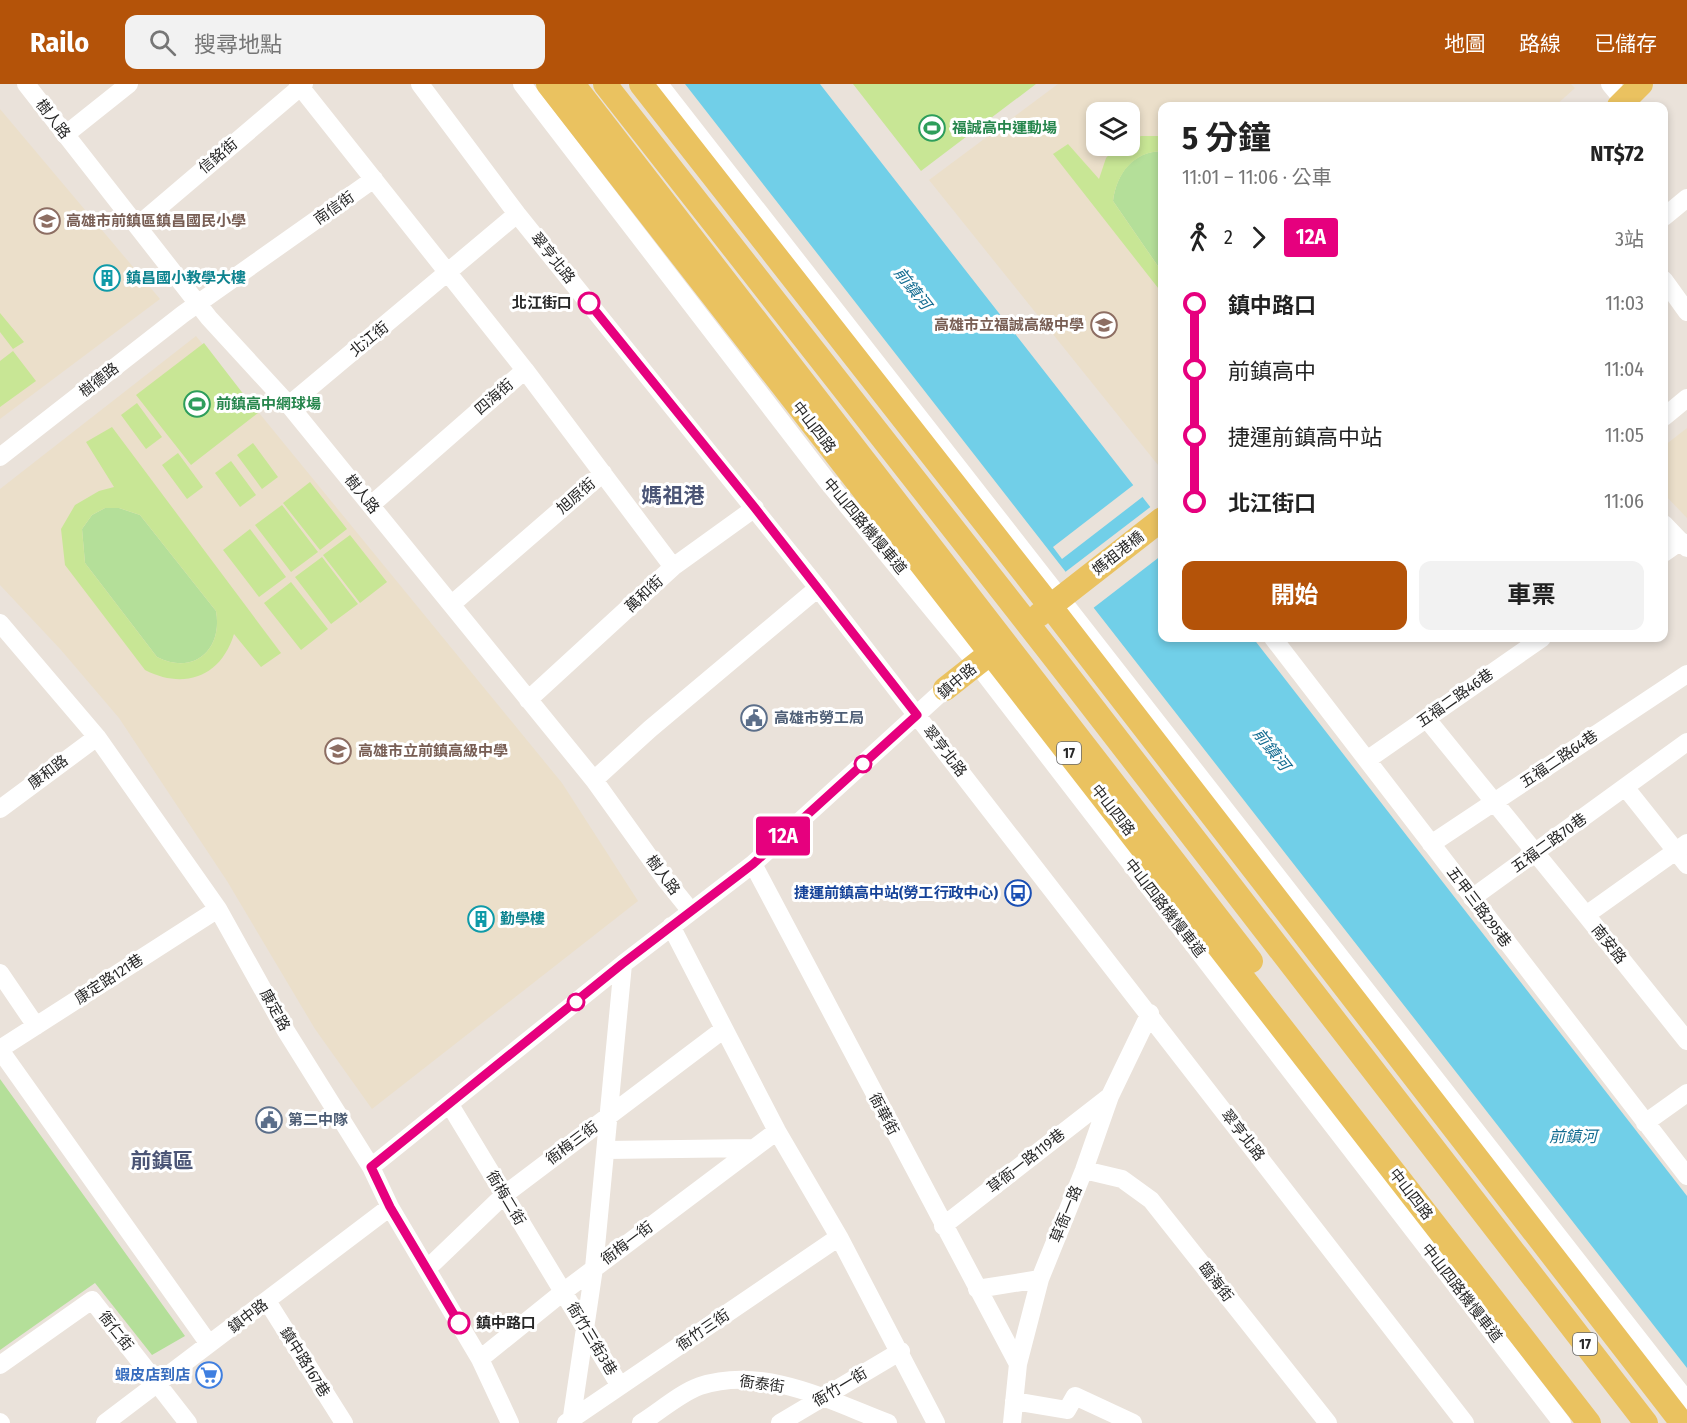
<!DOCTYPE html>
<html lang="zh-TW">
<meta charset="utf-8">
<style>
:root{--surface:#fff;--page:#f2f2f2;--text:#222;--muted:#767676;--accent:#b45309}
body{margin:0;font-family:"Fira Sans Condensed","Noto Sans TC",sans-serif;background:var(--page);color:var(--text);height:100vh;display:flex;flex-direction:column;font-size:22px;white-space:nowrap}
*{box-sizing:border-box;margin:0}
p{font-size:20px;color:var(--muted)}
.icon{flex:none;width:33px;height:33px;fill:none;stroke:currentColor;stroke-width:2;stroke-linecap:round;stroke-linejoin:round}
.map{position:relative;flex:1;overflow:hidden}
.panel{position:absolute;left:1158px;top:18px;width:510px;height:540px;display:flex;flex-direction:column;background:var(--surface);border-radius:12px;box-shadow:0 3px 9px #0003}
.panel>*{flex:none}
.badge{padding:0 12px;border-radius:4px;font-size:21px;line-height:39px}
.controls{position:absolute;left:1086px;top:18px;display:grid;gap:12px}
.controls a{display:grid;place-items:center;width:54px;height:54px;border-radius:12px;background:var(--surface);box-shadow:0 3px 9px #0003;font-size:30px}
.map>.badge{position:absolute;translate:-50% -50%;box-shadow:0 0 0 3px #fff}
.legs{display:flex;align-items:center;gap:9px;height:66px;padding:0 24px;font-size:20px}
.legs p{margin-inline-start:auto}
.headline{display:flex;align-items:center;justify-content:space-between;height:102px;padding:0 24px}
h1{font-size:33px;font-weight:700;line-height:45px}
.primary-button{display:flex;gap:12px;margin-top:auto;padding:12px 24px}
.primary-button a{flex:1;height:69px;border-radius:12px;background:var(--accent);color:#fff;font-size:24px;font-weight:700;line-height:69px;text-align:center}
.primary-button a+a{background:var(--page);color:var(--text)}
ul{padding:0 24px;list-style:none}
li{display:flex;align-items:center;gap:21px;height:66px;font-size:22px}
li i{display:grid;place-items:center;width:9px;height:100%;margin:0 8px;background:currentColor}
li i::after{content:'';width:15px;height:15px;margin:-8px;border:4px solid;border-radius:50%;background:var(--surface)}
li p{margin-inline-start:auto}
li:first-child i{background:linear-gradient(#0000 50%,currentColor 0)}
li:last-child i{background:linear-gradient(currentColor 50%,#0000 0)}
header{display:flex;align-items:center;gap:36px;box-sizing:border-box;height:84px;padding:0 30px;background:var(--accent);color:#fff}
header strong{font-size:28px}
nav{display:flex;gap:33px;margin-inline-start:auto;font-size:21px}
.search{width:420px;height:54px;background:var(--page);display:flex;align-items:center;gap:15px;box-sizing:border-box;padding:0 21px;border-radius:12px;color:var(--muted);font-size:22px}
.map>svg:first-child{display:block}
.education{fill:#ebdfca;fill-rule:evenodd}
.green{fill:#b4df99}
.pitch{fill:#c8e695;fill-rule:evenodd}
.water{fill:#71cfe8}
.pier{fill:#eae2da}
.lines{fill:none;stroke-linecap:round;stroke-linejoin:round}
.minor{stroke:#fff;stroke-width:18}
.major{stroke:#eac260;stroke-width:24}
.line-1-casing{stroke:#fff;stroke-width:14}
.line-1{stroke:#e6007e;stroke-width:9}
.stop-1-dot{fill:#fff;stroke:#e6007e;stroke-width:3}
.labels{text-anchor:middle;stroke-width:6;stroke-linejoin:round;paint-order:stroke}
.shield{fill:#fff;stroke:#686868;stroke-width:1.5}
.shield-label{font-size:14px;font-weight:bold;fill:#282828}
.street-label{font-size:15px;fill:#282828;stroke:#fff}
.leisure-label{font-size:15px;font-weight:bold;fill:#27864d;stroke:#fff;text-anchor:start}
.education-label{font-size:15px;font-weight:bold;fill:#785e54;stroke:#fff;text-anchor:start}
.culture-label{font-size:15px;font-weight:bold;fill:#0d838f;stroke:#fff;text-anchor:start}
.stop-label{font-size:15px;font-weight:bold;fill:#282828;stroke:#fff;text-anchor:end}
.service-label{font-size:15px;font-weight:bold;fill:#4e5e75;stroke:#fff;text-anchor:start}
.transit-label{font-size:15px;font-weight:bold;fill:#164399;stroke:#fff;text-anchor:end}
.shop-label{font-size:15px;font-weight:bold;fill:#366cbe;stroke:#fff;text-anchor:end}
.water-label{font-size:16px;font-style:italic;fill:#136c91;stroke:#fff}
.district-label{font-size:21px;font-weight:bold;fill:#4b5576;stroke:#fff}
</style>
<header>
<strong>Railo</strong>
<div class="search"><svg class="icon" aria-label="search" viewBox="0 0 24 24"><circle cx="10" cy="10" r="6"/><path d="M15 15l6 6"/></svg>搜尋地點</div>
<nav><a>地圖</a><a>路線</a><a>已儲存</a></nav>
</header>
<div class="map">
<svg width="1687" height="1339" viewBox="0 0 1687 1339">
<rect width="100%" height="100%" fill="#eae2da"/>
<path class="education" d="M1058 0H1571L1575 4 1555 22H1162V386L929 96ZM1096 28H1130V62H1096Z
M0 25 160 215 0 335Z
M196 252 562 699 638 817 372 1025 315 945 227 797 119 634 61 566 0 501V405Z
M1687 344V434L1664 410V362Z"/>
<path class="green" d="M1162 67V188L1113 117C1117 89 1132 68 1162 67Z
M105 424H119L140 431 216 527C223 565 194 592 157 573L85 479 82 445 92 431Z
M0 995 185 1252 152 1271 95 1199 0 1266Z"/>
<path class="pitch" d="M853 0H1036L921 87Z
M1141 52H1162V67C1133 68 1117 89 1113 117L1162 188V209L1053 70 1068 60 1099 95 1106 74 1117 62H1130V57Z
M0 229 24 258 13 265 0 248Z
M204 259 258 329 191 381 136 311Z
M13 267 36 297 0 323V277Z
M137 319 162 353 146 365 121 331Z
M112 343 281 569 261 583 234 550C221 593 184 606 145 586L65 481 61 445 75 421 99 407 114 403 86 358ZM105 424H119L140 431 216 527C223 565 194 592 157 573L85 479 82 445 92 431Z
M253 359 278 393 262 405 237 371Z
M178 369 203 403 187 415 162 381Z
M231 377 256 411 240 423 215 389Z
M310 398 347 445 320 466 283 419Z
M282 421 318 468 291 488 255 441Z
M250 445 286 493 259 513 223 466Z
M350 451 387 498 360 519 323 471Z
M322 473 358 520 331 540 295 493Z
M291 498 328 545 301 566 264 519Z"/>
<path class="water" d="M685 0H820L1162 438V554H1253L1687 1112V1284Z"/>
<path class="pier" d="M1136 399 1145 411 1062 475 1053 463Z
M1153 421 1162 433V471L1092 525 1064 489Z"/>
<g class="lines">
<path class="minor" d="M26 0 209 234 289 321 594 696 665 795 690 826
M298 0 525 286 673 483
M420 0 517 130 818 504 1465 1339
M522 0 827 397 977 580 1562 1339
M659 0 1687 1317
M1610 0 1624 17
M65 51 129 0
M1664 133 1687 114
M137 142 304 0
M1664 196 1687 228
M289 321 517 130
M1664 333 1687 314
M0 373 183 230 374 95
M371 421 525 286
M1664 440 1687 464
M1664 469 1681 457
M452 520 603 389
M0 539 97 653 218 825 286 947 371 1083 390 1123 480 1275 510 1339
M1273 554 1687 1092
M528 616 673 483 755 424
M1426 634 1586 831
M1367 676 1542 554
M594 696 650 645 818 504
M1625 703 1687 781
M0 725 97 653
M1687 759 1586 831 1687 957
M1431 760 1687 590
M753 780 1018 1280
M1472 814 1687 658
M671 842 777 1047 839 1153 936 1339
M0 889 36 942
M0 965 218 825
M0 966 209 1260
M450 1021 620 1302
M1645 1039 1687 1009
M606 1066 754 1064
M371 1083 623 880 753 780 945 605
M1084 1086 1122 1095 1151 1116 1328 1339
M943 1142 1110 1012
M428 1184 504 1111 724 945
M977 1205 1040 1195
M267 1217 344 1339
M480 1275 563 1208 777 1047
M0 1281 92 1216 188 1339
M1014 1317 1067 1326 1075 1312 1133 1339
M0 1338 1 1339
M105 1339 390 1123
M566 1339 839 1153
M571 1339 594 1184 623 880
M641 1339C659 1328 680 1309 700 1302 764 1281 830 1317 888 1339
M780 1339 901 1267
M1012 1339 1018 1280 1040 1195 1084 1086 1110 1012 1150 929"/>
<path class="major" d="M548 0 1589 1339
M573 0 1251 877
M605 0 1053 572 1646 1339
M641 0 1050 522 1682 1339
M1619 22 1641 0
M1039 531 1162 435
M945 605 1002 560"/>
</g>
<g class="lines">
<g class="line-1-casing">
<path id="line-1" d="M459 1239 390 1123 371 1083 622 880 753 780 917 631 755 424 589 219"/>
</g>
<use href="#line-1" class="line-1"/>
</g>
<defs>
<g id="stadium-ring" transform="scale(1.35)"><circle r="9.5" fill="#fff" stroke="#2e9e5b" stroke-width="1.5"/><path d="M0-5a6.5 5 0 1 0 0 10a6.5 5 0 1 0 0-10ZM-3.5-1.8h7v3.6h-7Z" fill="#2e9e5b"/></g>
<g id="school-ring" transform="scale(1.35)"><circle r="9.5" fill="#fff" stroke="#8d6e63" stroke-width="1.5"/><path d="M0-5L7-2L0 1L-7-2ZM-4 1L0 2.5L4 1V4Q0 6-4 4Z" fill="#8d6e63"/></g>
<g id="building-ring" transform="scale(1.35)"><circle r="9.5" fill="#fff" stroke="#0f9aa8" stroke-width="1.5"/><path d="M-4-6H4V6H1V3H-1V6H-4ZM-2.5-4.3h1.7v1.8h-1.7ZM.8-4.3h1.7v1.8H.8ZM-2.5-1h1.7V.8h-1.7ZM.8-1h1.7V.8H.8Z" fill="#0f9aa8"/></g>
<g id="civic-ring" transform="scale(1.35)"><circle r="9.5" fill="#fff" stroke="#5c6f8a" stroke-width="1.5"/><path d="M-.6-6.5H3V-4.5H.6V-3L4-1V1h2V6H-6V1h2V-1L-.6-3ZM-1.2 2.5V6h2.4V2.5Z" fill="#5c6f8a"/></g>
<g id="bus-ring" transform="scale(1.35)"><circle r="9.5" fill="#fff" stroke="#1a4fb4" stroke-width="1.5"/><path d="M-5-6H5V4H4V6H2V4H-2V6H-4V4H-5ZM-3.5-4V0h7V-4ZM-3.5 1.2v1.5H-2V1.2ZM2 1.2v1.5H3.5V1.2Z" fill="#1a4fb4"/></g>
<g id="supermarket-ring" transform="scale(1.35)"><circle r="9.5" fill="#fff" stroke="#3f7fe0" stroke-width="1.5"/><path d="M-6-5.5h2.5l.6 2H6L4.5 2H-2.5L-4.4-4H-6ZM-1.5 3.2a1.3 1.3 0 1 0 .1 0ZM3 3.2a1.3 1.3 0 1 0 .1 0Z" fill="#3f7fe0"/></g>
</defs>
<g fill-rule="evenodd">
<use href="#stadium-ring" x="932" y="44"/>
<use href="#school-ring" x="47" y="137"/>
<use href="#building-ring" x="107" y="194"/>
<use href="#school-ring" x="1104" y="241"/>
<use href="#stadium-ring" x="197" y="320"/>
<use href="#civic-ring" x="754" y="634"/>
<use href="#school-ring" x="338" y="667"/>
<use href="#bus-ring" x="1018" y="809"/>
<use href="#building-ring" x="481" y="835"/>
<use href="#civic-ring" x="269" y="1036"/>
<use href="#supermarket-ring" x="209" y="1291"/>
</g>
<g class="stop-1-dot">
<circle cx="589" cy="219" r="10"/>
<circle cx="863" cy="680" r="8"/>
<circle cx="576" cy="918" r="8"/>
<circle cx="459" cy="1239" r="10"/>
</g>
<g class="labels">
<g class="shield">
<rect x="1057" y="658" width="24" height="22" rx="4.5"/>
<rect x="1573" y="1249" width="24" height="22" rx="4.5"/>
</g>
<g class="shield-label">
<text x="1069" y="674">17</text>
<text x="1585" y="1265">17</text>
</g>
<g class="street-label">
<text transform="translate(53 35) rotate(52)" y="5">樹人路</text>
<text transform="translate(218 72) rotate(-40)" y="5">信銘街</text>
<text transform="translate(334 124) rotate(-35)" y="5">南信街</text>
<text transform="translate(553 174) rotate(51)" y="5">翠亨北路</text>
<text transform="translate(369 255) rotate(-39)" y="5">北江街</text>
<text transform="translate(99 296) rotate(-38)" y="5">樹德路</text>
<text transform="translate(494 313) rotate(-41)" y="5">四海街</text>
<text transform="translate(814 343) rotate(52)" y="5">中山四路</text>
<text transform="translate(362 410) rotate(51)" y="5">樹人路</text>
<text transform="translate(576 412) rotate(-41)" y="5">旭原街</text>
<text transform="translate(865 442) rotate(50)" y="5">中山四路機慢車道</text>
<text transform="translate(1118 469) rotate(-38)" y="5">媽祖港橋</text>
<text transform="translate(644 510) rotate(-43)" y="5">萬和街</text>
<text transform="translate(957 597) rotate(-40)" y="5">鎮中路</text>
<text transform="translate(1455 614) rotate(-35)" y="5">五福二路46巷</text>
<text transform="translate(945 667) rotate(52)" y="5">翠亨北路</text>
<text transform="translate(1559 675) rotate(-34)" y="5">五福二路64巷</text>
<text transform="translate(48 688) rotate(-37)" y="5">康和路</text>
<text transform="translate(1113 726) rotate(52)" y="5">中山四路</text>
<text transform="translate(1549 759) rotate(-36)" y="5">五福二路70巷</text>
<text transform="translate(663 791) rotate(53)" y="5">樹人路</text>
<text transform="translate(1479 823) rotate(53)" y="5">五甲三路295巷</text>
<text transform="translate(1165 824) rotate(52)" y="5">中山四路機慢車道</text>
<text transform="translate(1609 860) rotate(51)" y="5">南安路</text>
<text transform="translate(109 895) rotate(-33)" y="5">康定路121巷</text>
<text transform="translate(275 926) rotate(61)" y="5">康定路</text>
<text transform="translate(884 1030) rotate(62)" y="5">衙華街</text>
<text transform="translate(1243 1051) rotate(52)" y="5">翠亨北路</text>
<text transform="translate(572 1059) rotate(-37)" y="5">衙梅三街</text>
<text transform="translate(1026 1077) rotate(-38)" y="5">草衙一路119巷</text>
<text transform="translate(1411 1110) rotate(52)" y="5">中山四路</text>
<text transform="translate(506 1114) rotate(59)" y="5">衙梅二街</text>
<text transform="translate(1066 1130) rotate(-68)" y="5">草衙一路</text>
<text transform="translate(627 1159) rotate(-37)" y="5">衙梅一街</text>
<text transform="translate(1216 1198) rotate(52)" y="5">臨海街</text>
<text transform="translate(1462 1209) rotate(52)" y="5">中山四路機慢車道</text>
<text transform="translate(248 1232) rotate(-37)" y="5">鎮中路</text>
<text transform="translate(703 1246) rotate(-34)" y="5">衙竹三街</text>
<text transform="translate(116 1247) rotate(52)" y="5">衙仁街</text>
<text transform="translate(592 1255) rotate(59)" y="5">衙竹三街3巷</text>
<text transform="translate(305 1278) rotate(58)" y="5">鎮中路167巷</text>
<text transform="translate(762 1300) rotate(8)" y="5">衙泰街</text>
<text transform="translate(840 1303) rotate(-31)" y="5">衙竹一街</text>
</g>
<g class="leisure-label">
<text x="952" y="49">福誠高中運動場</text>
<text x="216" y="325">前鎮高中網球場</text>
</g>
<g class="education-label">
<text x="66" y="142">高雄市前鎮區鎮昌國民小學</text>
<text x="1084" y="246" text-anchor="end">高雄市立福誠高級中學</text>
<text x="358" y="672">高雄市立前鎮高級中學</text>
</g>
<g class="culture-label">
<text x="126" y="199">鎮昌國小教學大樓</text>
<text x="500" y="840">勤學樓</text>
</g>
<g class="stop-label">
<text x="572" y="224">北江街口</text>
<text x="476" y="1244" text-anchor="start">鎮中路口</text>
</g>
<g class="service-label">
<text x="774" y="639">高雄市勞工局</text>
<text x="288" y="1041">第二中隊</text>
</g>
<g class="transit-label">
<text x="998" y="814">捷運前鎮高中站(勞工行政中心)</text>
</g>
<g class="shop-label">
<text x="190" y="1296">蝦皮店到店</text>
</g>
<g class="water-label">
<text transform="translate(913 204) rotate(52)" y="6">前鎮河</text>
<text transform="translate(1272 665) rotate(52)" y="6">前鎮河</text>
<text x="1573" y="1058">前鎮河</text>
</g>
<g class="district-label">
<text x="673" y="419">媽祖港</text>
<text x="162" y="1084">前鎮區</text>
</g>
</g>
</svg>
<div class="controls">
<a><svg class="icon" aria-label="layers" viewBox="0 0 24 24"><path d="M12 4l9 5-9 5-9-5zM3 14l9 5 9-5"/></svg></a>
</div>
<b class="badge" style="left:783px;top:752px;background:#e6007e;color:#fff">12A</b>
<section class="panel">
<div class="headline"><div><h1>5 分鐘</h1><p>11:01 – 11:06 · 公車</p></div><b>NT$72</b></div>
<div class="legs"><svg class="icon" aria-label="walk" viewBox="0 0 24 24"><circle cx="13" cy="4" r="2"/><path d="M13 8l-2 6 4 7M11 14l-3 7M7 12l3-4h3l4 4"/></svg>2<svg class="icon" aria-label="forward" viewBox="0 0 24 24"><path d="M9 5l7 7-7 7"/></svg><b class="badge" style="background:#e6007e;color:#fff">12A</b><p>3站</p></div>
<ul>
<li><i style="color:#e6007e"></i><b>鎮中路口</b><p>11:03</p></li>
<li><i style="color:#e6007e"></i><span>前鎮高中</span><p>11:04</p></li>
<li><i style="color:#e6007e"></i><span>捷運前鎮高中站</span><p>11:05</p></li>
<li><i style="color:#e6007e"></i><b>北江街口</b><p>11:06</p></li>
</ul>
<div class="primary-button"><a>開始</a><a>車票</a></div>
</section>
</div>
